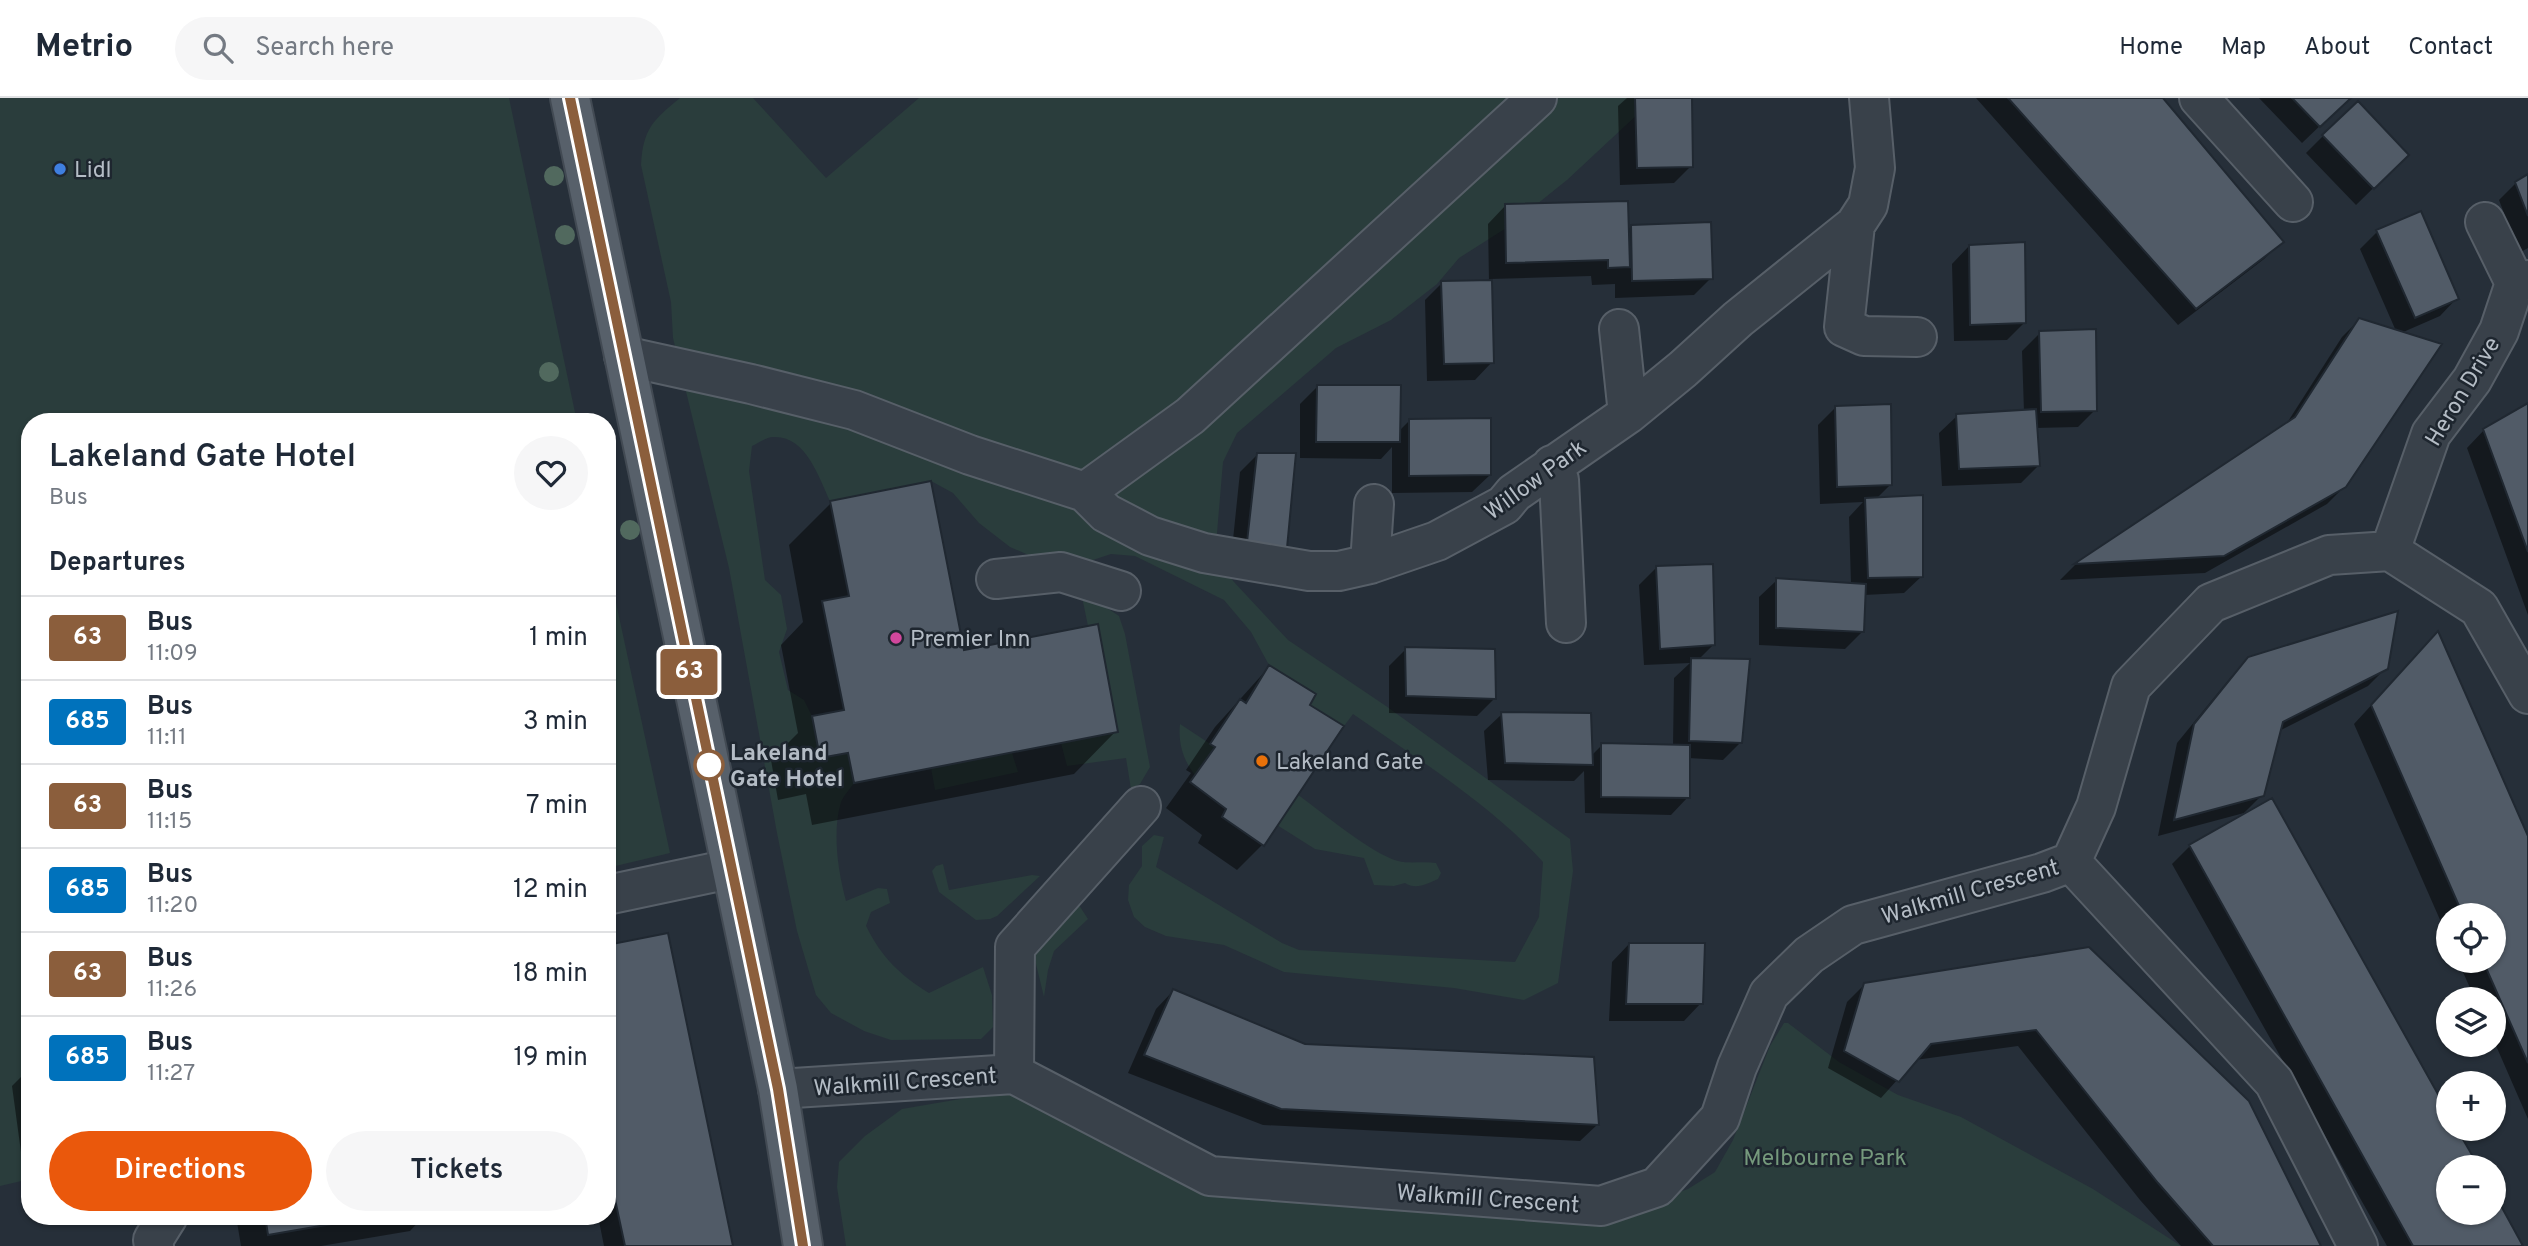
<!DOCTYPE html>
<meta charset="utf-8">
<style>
:root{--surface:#fff;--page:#f6f6f7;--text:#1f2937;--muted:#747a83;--line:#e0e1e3;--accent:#ea580c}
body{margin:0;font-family:Overpass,sans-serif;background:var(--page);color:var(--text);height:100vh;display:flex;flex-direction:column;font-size:26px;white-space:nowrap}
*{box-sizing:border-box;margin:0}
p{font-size:23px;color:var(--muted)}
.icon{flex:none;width:38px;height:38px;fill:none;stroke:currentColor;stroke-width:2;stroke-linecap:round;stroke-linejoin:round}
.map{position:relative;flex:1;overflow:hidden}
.drawer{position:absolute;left:21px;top:315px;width:595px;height:812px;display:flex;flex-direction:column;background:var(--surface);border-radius:28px;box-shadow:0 2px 5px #0004}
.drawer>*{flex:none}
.badge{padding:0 14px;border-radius:5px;font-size:24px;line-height:46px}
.tools{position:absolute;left:2436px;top:805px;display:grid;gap:14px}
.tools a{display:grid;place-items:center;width:70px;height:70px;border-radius:50%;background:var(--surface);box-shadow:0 2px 5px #0004;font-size:35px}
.map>.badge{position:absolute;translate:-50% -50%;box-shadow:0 0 0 4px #fff}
h2{padding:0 28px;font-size:26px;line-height:63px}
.round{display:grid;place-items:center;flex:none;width:74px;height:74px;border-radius:37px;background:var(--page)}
.headline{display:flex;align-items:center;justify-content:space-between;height:119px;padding:0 28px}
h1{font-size:33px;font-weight:600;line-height:52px}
.button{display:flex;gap:14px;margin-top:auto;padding:14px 28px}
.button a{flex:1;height:80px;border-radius:42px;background:var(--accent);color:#fff;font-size:28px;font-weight:600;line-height:80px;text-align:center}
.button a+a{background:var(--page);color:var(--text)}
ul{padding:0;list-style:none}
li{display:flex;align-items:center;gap:21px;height:84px;padding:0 28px;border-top:2px solid var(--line)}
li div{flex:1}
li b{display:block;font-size:26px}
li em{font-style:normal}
li .badge{min-width:77px;font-weight:700;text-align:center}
header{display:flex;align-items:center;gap:42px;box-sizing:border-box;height:98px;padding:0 35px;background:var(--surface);border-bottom:2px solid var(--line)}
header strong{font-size:33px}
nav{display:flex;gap:38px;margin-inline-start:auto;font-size:24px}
.search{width:490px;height:63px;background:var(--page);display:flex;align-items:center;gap:18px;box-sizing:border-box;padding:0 24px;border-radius:38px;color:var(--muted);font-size:26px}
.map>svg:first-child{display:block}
.green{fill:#2a3d3c}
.shadow{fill:#0007}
.building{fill:#515b67;stroke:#202831;stroke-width:2}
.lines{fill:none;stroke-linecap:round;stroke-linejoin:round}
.minor-casing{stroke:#575f68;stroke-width:42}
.major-casing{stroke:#424a53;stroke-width:42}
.minor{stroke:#39414a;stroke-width:38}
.major{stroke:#57606a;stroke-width:38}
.tree{fill:#51695e}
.line-casing{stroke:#fff;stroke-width:16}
.line{stroke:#8b5e3c;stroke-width:10}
.shop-dot{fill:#3f7fe0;stroke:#1e262f;stroke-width:2.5}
.hotel-dot{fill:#d1479c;stroke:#1e262f;stroke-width:2.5}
.food-dot{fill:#e8710a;stroke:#1e262f;stroke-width:2.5}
.stop-dot{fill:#fff;stroke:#8b5e3c;stroke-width:3.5}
.labels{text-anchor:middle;stroke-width:5;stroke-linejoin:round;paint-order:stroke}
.poi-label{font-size:23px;fill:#b4bcc5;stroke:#1e262f;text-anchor:start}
.street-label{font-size:23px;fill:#b4bcc5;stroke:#1e262f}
.stop-label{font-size:23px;font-weight:bold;fill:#b4bcc5;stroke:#1e262f;text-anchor:start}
.park-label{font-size:23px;fill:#75997c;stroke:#1e262f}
</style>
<header>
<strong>Metrio</strong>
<div class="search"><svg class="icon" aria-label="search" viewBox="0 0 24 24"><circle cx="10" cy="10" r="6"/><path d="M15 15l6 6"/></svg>Search here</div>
<nav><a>Home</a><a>Map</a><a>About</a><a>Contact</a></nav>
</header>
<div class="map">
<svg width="2528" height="1148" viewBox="0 0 2528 1148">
<rect width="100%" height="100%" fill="#262f39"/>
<path class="green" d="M0 0H509L577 324H30V1081L0 1088Z
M680 0H753L826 80 919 0H1655L1567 82 1511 127 1459 160 1437 186 1391 222 1336 250 1237 335 1223 364 1217 435 1220 467 1234 484 1288 542 1386 608 1570 741 1573 773 1558 885 1524 902 1454 890 1284 874 1224 847 1166 838 1145 829 1134 819 1128 802 1129 787 1142 768V748L1154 737 1164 739 1156 769 1282 845 1299 852 1515 864 1539 819 1543 764C1489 705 1419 662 1353 616L1344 628 1310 607 1316 595 1269 567 1251 534 1224 502 1135 458 1111 456 1087 464 1047 465 1010 449 979 425 953 395 931 383 830 403C819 380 806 337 773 339 767 339 758 345 752 348L749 373 765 482 781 497 787 531 779 554 788 592 804 602 812 618 820 660 848 655 854 685C850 691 844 697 841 704 832 734 838 773 846 803L878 790 887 791 890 805 871 814 866 828C882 860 900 877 929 895L983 869 992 897 993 929 981 941 891 942 864 933 831 915 816 897 797 833 777 735 729 470 673 240 671 204 641 67C643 31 653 22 680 0Z
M607 463 670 755 607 770Z
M1082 499 1095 502 1119 518 1125 536 1150 669 1140 686 1131 691 1126 660 1067 668 1061 645 1118 634 1098 526 1088 528Z
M1180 626 1215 649 1195 677C1183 662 1178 645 1180 626Z
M1012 655 1018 674 935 692 931 670Z
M1297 696C1322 714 1370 755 1398 763 1410 766 1423 763 1436 765L1441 775 1438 781C1427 786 1416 792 1405 785L1394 788 1374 787 1364 760 1315 751 1277 727Z
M943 766 949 792 1032 777 1040 778 997 818 990 821 976 822 939 794 932 773 936 768Z
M1073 798 1088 821 1054 853 1048 872 1044 899 1034 858 1039 837Z
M1784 925H1788L1839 964 1898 997 1961 1019 2093 1091 2181 1148H846L837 1089 839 1064 865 1038 902 1011 972 999 1011 988 1153 1069 1659 1101 1688 1091 1715 1074 1733 1042 1770 948Z"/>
<path class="shadow" d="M1627 0H1690L1691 68 1674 85 1620 87 1618 8Z
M1976 0H2161L2281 144 2264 161 2178 227Z
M2259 0H2349L2302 45Z
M2323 38 2407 57 2356 107 2306 55Z
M2528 78V150L2519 155 2499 102 2516 85Z
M1505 108 1627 132 1631 129 1711 180 1694 197 1615 200V186L1592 187 1591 178 1490 181 1492 264 1475 282 1427 283 1425 202 1442 185 1489 184 1488 126Z
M2377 134 2457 200 2440 218 2401 235 2345 388 2327 406 2205 475 2060 482 2075 467 2285 328 2342 239 2359 222 2396 233 2360 151Z
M1969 148 2024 225 2007 242 1954 243 1952 166Z
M2040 235 2095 312 2078 329 2035 330 2038 368 2021 385 1942 388 1939 335 1957 318 2024 314 2022 253Z
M1317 289 1398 334 1409 323 1490 377 1472 394 1392 395V349L1381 361 1300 360V306Z
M2528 307V517L2467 350 2484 332Z
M1835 310 1890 387 1876 401 1922 478 1904 495 1864 497 1863 533 1845 551 1759 547V499L1777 482 1851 486 1849 419 1863 404 1820 406 1818 327Z
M1258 356 1285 449 1231 461 1240 374Z
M831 405 963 554 1116 633 1074 676 812 727 806 696 778 702 771 662 798 635 781 547 803 524 789 447Z
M1656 470 1713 547 1698 562 1741 644 1723 662 1688 660V699L1671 717 1585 715 1584 673 1574 683 1488 682 1484 633 1502 616 1591 658 1602 647 1673 648 1674 580 1690 565 1644 567 1639 487Z
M1406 551 1494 601 1477 618 1389 615V568Z
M2421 553 2528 742V1021L2494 943V901H2475L2458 863H2494V817H2448V840L2354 626Z
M2249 561 2386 570 2368 588 2279 633 2262 697 2244 715 2158 738 2177 645 2231 579Z
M1269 569 1307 607 1262 747 1237 772 1198 745 1202 737 1166 710 1191 675 1186 672 1215 629Z
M2271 702 2448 1018V1031H2455L2477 1069H2448V1115H2494V1099L2521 1148H2387L2172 766 2190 748Z
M1629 846 1701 905 1684 923H1609L1612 864Z
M607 849 731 1148H604L598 1118H607Z
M2088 850 2319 1148H2181L2140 1102 2018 948 1915 962 1881 1000 1828 970 1847 904 1865 886Z
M1173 893 1304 947 1598 1026 1580 1043 1263 1027 1128 975 1156 911Z
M30 970V1075L24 1076 12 988Z
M236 1118H424L410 1133 321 1148H241Z"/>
<path class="building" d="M1635 0H1692L1693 69 1637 70Z
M2008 0H2163L2284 144 2196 211Z
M2292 0H2351L2320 29Z
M2358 3 2409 57 2374 91 2322 37Z
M2528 76V118L2515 84Z
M1628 103 1630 169 1608 170V162L1506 165 1505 106Z
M2421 113 2459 201 2415 220 2376 132Z
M1711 124 1713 181 1632 183 1631 127Z
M2025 144 2026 225 1970 227 1969 147Z
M1492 182 1494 265 1444 266 1441 183Z
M2359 220 2442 246 2346 389 2224 458 2074 466 2295 319Z
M2096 231 2097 313 2041 314 2039 233Z
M1317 287H1401L1400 344H1316Z
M2528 305V454L2483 331Z
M1891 306 1892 387 1837 389 1835 308Z
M2036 311 2040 368 1959 371 1956 316Z
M1491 320V377L1409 378V321Z
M1257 355H1296L1287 450 1247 444Z
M931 383 964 552 1098 526 1118 634 854 685 848 655 820 660 812 618 844 612 822 503 849 498 830 403Z
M1923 397V479L1868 480 1865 400Z
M1713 466 1715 547 1660 551 1656 468Z
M1776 480 1866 486 1864 534 1776 530Z
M2398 513 2388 571 2283 624 2264 698 2174 722 2194 626 2248 559Z
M2438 533 2528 738V965L2483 863H2494V817H2463L2371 607Z
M1405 549 1495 551 1496 601 1406 598Z
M1691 560 1750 561 1742 645 1689 643Z
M1269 567 1316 596 1310 607 1344 628 1264 748 1222 719 1226 711 1190 684 1215 649 1210 646 1240 601 1246 605Z
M1501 614 1591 615 1593 667 1505 665Z
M1601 645 1690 647V700L1601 699Z
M2272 700 2448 1014V1031H2457L2479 1069H2448V1115H2494V1095L2523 1148H2413L2189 747Z
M668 835 733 1148H625L607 1064V847Z
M1629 845H1705L1703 906H1626Z
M2089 849 2249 1003 2321 1148H2213L2158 1085 2036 932 1931 946 1899 984 1844 953 1864 885Z
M1173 891 1305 946 1594 959 1599 1027 1281 1011 1144 957Z
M265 1118H378L268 1137Z"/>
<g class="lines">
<g class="minor-casing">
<path id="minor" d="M2199 0 2293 104
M2485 124 2515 185
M1855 127 1844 229 1864 238 1917 239
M1619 231 1628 316
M624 258 751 286 854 312 970 357 1085 394 1190 318 1537 0
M1552 367 1559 382 1566 525
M1085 394 1106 415 1150 438 1204 455 1309 473H1339L1370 466 1437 443 1504 407 1514 395 1628 316 1683 271 1738 221 1855 127 1868 107 1875 70 1869 0
M2390 453 2431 336 2472 282 2499 233 2515 185 2528 182
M1370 466 1374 406
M996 481 1061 474 1121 493
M2071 764 2274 984 2358 1148
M607 797 730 771
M1014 976 1015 849 1141 708
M778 991 1014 976 1210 1078 1601 1108 1657 1089 1720 1020 1737 969 1769 896 1809 857 1853 827 2042 775 2071 764 2096 709 2131 588 2211 505 2329 457 2390 453 2479 510 2528 596
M154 1148 153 1142 168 1118"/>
</g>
<g class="major-casing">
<path id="major" d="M570 0 778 991 803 1148"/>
</g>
<use href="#minor" class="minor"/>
<use href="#major" class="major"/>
</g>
<g class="tree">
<circle cx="554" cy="78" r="10"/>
<circle cx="565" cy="137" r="10"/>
<circle cx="549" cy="274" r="10"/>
<circle cx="630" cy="432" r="10"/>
</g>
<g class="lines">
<g class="line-casing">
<path id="line" d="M570 0 778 991 803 1148"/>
</g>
<use href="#line" class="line"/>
</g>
<circle class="shop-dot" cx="60" cy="71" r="7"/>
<circle class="hotel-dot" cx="896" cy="540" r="7"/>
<circle class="food-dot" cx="1262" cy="663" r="7"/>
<circle class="stop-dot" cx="709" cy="667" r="14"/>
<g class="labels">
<g class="poi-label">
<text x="74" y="79">Lidl</text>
<text x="910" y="548">Premier Inn</text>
<text x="1276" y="671">Lakeland Gate</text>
</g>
<g class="street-label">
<text transform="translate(2462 293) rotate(-59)" y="8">Heron Drive</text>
<text transform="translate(1535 381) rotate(-36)" y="8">Willow Park</text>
<text transform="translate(1970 793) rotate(-16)" y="8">Walkmill Crescent</text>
<text transform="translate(905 983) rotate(-4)" y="8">Walkmill Crescent</text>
<text transform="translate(1488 1100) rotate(4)" y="8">Walkmill Crescent</text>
</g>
<g class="stop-label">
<text x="730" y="662">Lakeland<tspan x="730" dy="26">Gate Hotel</tspan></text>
</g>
<g class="park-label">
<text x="1825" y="1067">Melbourne Park</text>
</g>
</g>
</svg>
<div class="tools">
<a><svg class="icon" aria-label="locate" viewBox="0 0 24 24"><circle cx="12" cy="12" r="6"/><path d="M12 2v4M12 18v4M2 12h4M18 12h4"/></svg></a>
<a><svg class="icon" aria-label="layers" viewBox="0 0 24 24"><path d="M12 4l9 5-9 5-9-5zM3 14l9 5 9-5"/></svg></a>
<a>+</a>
<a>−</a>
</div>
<b class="badge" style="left:689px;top:574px;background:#8b5e3c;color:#fff">63</b>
<section class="drawer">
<div class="headline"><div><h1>Lakeland Gate Hotel</h1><p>Bus</p></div><a class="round"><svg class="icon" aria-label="heart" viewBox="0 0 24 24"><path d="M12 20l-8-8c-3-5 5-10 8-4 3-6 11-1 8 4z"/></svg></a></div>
<h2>Departures</h2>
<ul>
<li><span class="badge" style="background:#8b5e3c;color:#fff">63</span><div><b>Bus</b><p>11:09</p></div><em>1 min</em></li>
<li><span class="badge" style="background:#0072bc;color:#fff">685</span><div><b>Bus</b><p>11:11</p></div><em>3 min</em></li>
<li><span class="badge" style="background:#8b5e3c;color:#fff">63</span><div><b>Bus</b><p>11:15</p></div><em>7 min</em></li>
<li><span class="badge" style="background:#0072bc;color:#fff">685</span><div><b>Bus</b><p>11:20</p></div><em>12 min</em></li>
<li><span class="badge" style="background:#8b5e3c;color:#fff">63</span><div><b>Bus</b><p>11:26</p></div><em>18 min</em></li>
<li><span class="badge" style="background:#0072bc;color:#fff">685</span><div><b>Bus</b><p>11:27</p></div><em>19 min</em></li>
</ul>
<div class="button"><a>Directions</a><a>Tickets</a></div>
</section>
</div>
